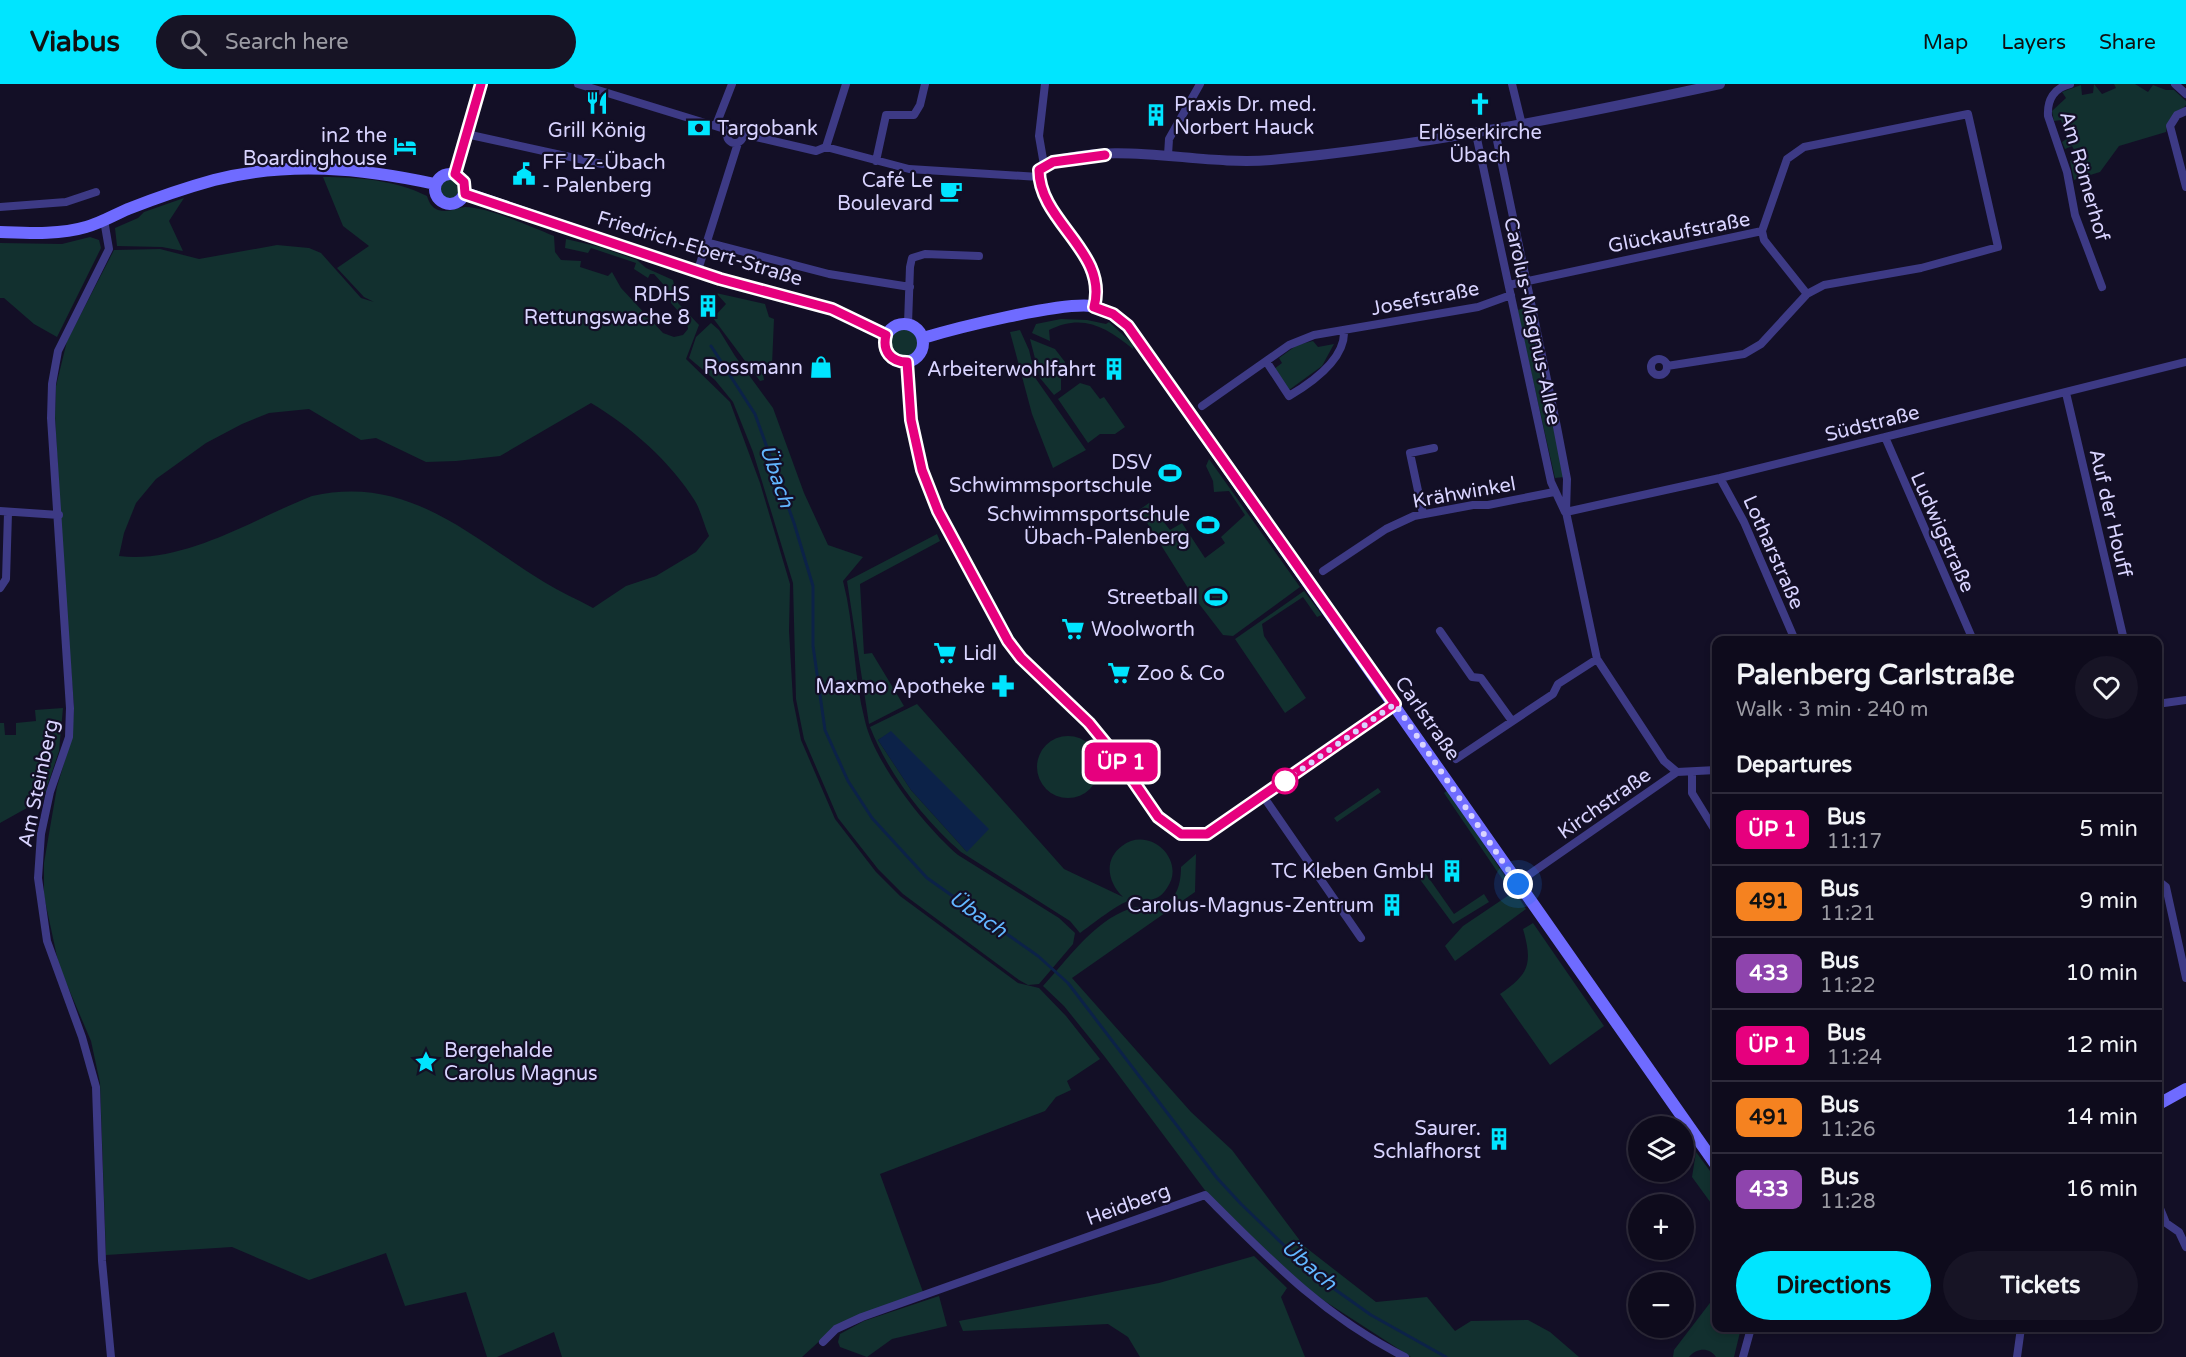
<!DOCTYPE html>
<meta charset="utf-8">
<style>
:root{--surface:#0e0b1c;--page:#171425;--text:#f1f3f6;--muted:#9b9ba3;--line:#2e2b3b;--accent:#00e5ff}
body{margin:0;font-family:"Varela Round",sans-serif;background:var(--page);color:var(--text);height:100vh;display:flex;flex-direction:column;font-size:22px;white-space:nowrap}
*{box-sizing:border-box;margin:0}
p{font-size:20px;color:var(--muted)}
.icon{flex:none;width:33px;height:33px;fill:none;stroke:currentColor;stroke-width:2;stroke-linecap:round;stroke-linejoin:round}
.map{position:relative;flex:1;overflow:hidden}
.sheet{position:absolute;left:1712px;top:552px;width:450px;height:696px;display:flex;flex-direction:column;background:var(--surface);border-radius:12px;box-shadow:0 3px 9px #0003,0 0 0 2px var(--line)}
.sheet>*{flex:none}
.badge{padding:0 12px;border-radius:9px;font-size:21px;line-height:39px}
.buttons{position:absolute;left:1628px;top:1032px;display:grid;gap:12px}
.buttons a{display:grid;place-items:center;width:66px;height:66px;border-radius:50%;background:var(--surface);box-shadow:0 3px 9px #0003,0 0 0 2px var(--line);font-size:30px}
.you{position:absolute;width:30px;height:30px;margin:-15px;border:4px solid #fff;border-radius:50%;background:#1a73e8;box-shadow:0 0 0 9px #1a73e833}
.map>.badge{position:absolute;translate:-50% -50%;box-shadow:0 0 0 3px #fff}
h2{padding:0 24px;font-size:22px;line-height:54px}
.round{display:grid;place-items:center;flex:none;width:63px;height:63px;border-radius:32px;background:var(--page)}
.head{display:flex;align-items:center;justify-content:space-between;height:102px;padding:0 24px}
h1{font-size:28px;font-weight:800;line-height:45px}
.button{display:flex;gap:12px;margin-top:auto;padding:12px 24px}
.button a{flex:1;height:69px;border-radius:36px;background:var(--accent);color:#111;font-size:24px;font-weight:800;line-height:69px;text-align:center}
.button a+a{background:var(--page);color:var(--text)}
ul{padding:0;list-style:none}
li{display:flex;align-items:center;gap:18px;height:72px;padding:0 24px;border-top:2px solid var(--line)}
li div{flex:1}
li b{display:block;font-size:22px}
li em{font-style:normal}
li .badge{min-width:66px;font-weight:700;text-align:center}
header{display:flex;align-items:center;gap:36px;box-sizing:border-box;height:84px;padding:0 30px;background:var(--accent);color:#111}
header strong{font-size:28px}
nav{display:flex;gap:33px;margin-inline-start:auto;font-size:21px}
.search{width:420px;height:54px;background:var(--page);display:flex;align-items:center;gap:15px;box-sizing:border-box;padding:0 21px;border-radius:33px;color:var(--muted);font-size:22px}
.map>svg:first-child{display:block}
.green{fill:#12302f;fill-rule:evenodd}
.water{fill:#0c2248}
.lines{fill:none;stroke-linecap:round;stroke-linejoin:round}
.stream{stroke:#0c2248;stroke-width:3}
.minor{stroke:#3d3a85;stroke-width:8}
.tertiary{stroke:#3d3a85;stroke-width:10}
.secondary{stroke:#6f6bff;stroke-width:12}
.line-casing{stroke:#fff;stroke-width:14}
.line{stroke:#e6007e;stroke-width:9}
.walk{stroke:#d9d4ff;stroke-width:6;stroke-dasharray:0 10.8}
.stop-dot{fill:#fff;stroke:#e6007e;stroke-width:3}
.labels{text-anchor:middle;stroke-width:4.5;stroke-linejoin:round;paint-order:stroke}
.poi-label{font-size:20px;fill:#d9d4ff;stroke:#130f26;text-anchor:end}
.street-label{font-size:20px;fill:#d9d4ff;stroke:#130f26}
.water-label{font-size:21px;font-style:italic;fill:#62b6ff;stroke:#130f26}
</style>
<header>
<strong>Viabus</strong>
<div class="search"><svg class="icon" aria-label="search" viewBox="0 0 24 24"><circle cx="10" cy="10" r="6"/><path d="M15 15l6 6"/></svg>Search here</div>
<nav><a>Map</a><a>Layers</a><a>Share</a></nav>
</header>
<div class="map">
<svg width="2186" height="1273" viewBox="0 0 2186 1273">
<rect width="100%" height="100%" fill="#130f26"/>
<path class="green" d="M2094 0 2102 10 2116 4 2114 0H2135L2148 8 2153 1 2166 6H2174L2186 17V21L2167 42 2166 48 2119 62 2100 88 2074 96 2070 77 2078 73 2072 62 2065 65 2062 58 2068 54 2061 36 2054 37 2052 27 2066 14 2062 8 2081 1 2082 11 2093 9Z
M323 93C358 93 395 96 427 112 429 118 431 123 438 126 449 129 455 124 465 123 488 123 532 143 554 152L555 168 561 176 581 177 580 183 608 192 612 188 621 204 663 249 674 253 683 251 688 245 687 237 671 219V209L654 190H650L648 194 634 185 636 179 591 164 588 169 565 164 566 155 600 163 637 176 646 184 673 196 678 219 699 241 686 275 730 318 760 399 790 500 789 547 793 616 801 656 835 735 876 788 900 812 1018 899 1039 904 1066 932 1100 975 1067 997 1071 1006 1056 1013 1045 1027 880 1090 923 1208 836 1242 802 1273H562L554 1248 497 1273H487L466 1208 405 1222 386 1169 309 1196 232 1163 106 1171 100 999 91 957 59 882 44 812V779L57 703 72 652 74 622 64 501 55 332 56 302 67 257 114 166 160 165 199 175 277 161 309 164 321 169 361 214 374 218 364 213 337 184 369 162 343 142ZM591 319C631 343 670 377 695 417 701 427 704 441 709 452L696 468 656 492 626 502 593 524C577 515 560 508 544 498 469 452 408 390 312 412 253 435 185 480 119 472L124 449 136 419 156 395 206 359 242 340 269 329 309 325 361 356 376 354 426 378 456 377 500 372Z
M439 105a10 10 0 1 1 20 0a10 10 0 1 1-20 0Z
M184 114 169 137 183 167 162 163 117 162 115 144 138 134 144 128Z
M90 153 99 156 101 164 57 253 34 240 4 214H0V159L62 160Z
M716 209 765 220 769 233 774 235 772 281 763 289 764 296 760 297 713 234 726 220Z
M1528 224 1564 393 1555 394 1517 226Z
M1061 235 1087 236 1106 240 1109 238 1134 261 1133 265C1106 243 1083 229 1049 246L1050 257 1032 249 1036 240Z
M711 239 719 246 735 272 773 324 804 409 828 461 863 473 843 497C855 543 853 591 865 637 874 678 926 744 958 771L1059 834 1075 849 1073 860 1039 900 1028 901 1019 896 903 810 878 785 838 734 804 655 796 615 793 499 753 368 733 318 715 296 689 274 696 253Z
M890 260a15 15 0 1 1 30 0a15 15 0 1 1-30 0Z
M1020 246 1029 266 1036 295 1086 366 1053 384 1032 330 1010 248Z
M1030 255 1055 265 1065 278 1061 290V306L1054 311 1040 294Z
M1313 257 1318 263 1334 260 1322 282 1289 306 1274 285 1282 279 1279 274 1297 261Z
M1080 299 1090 302 1100 315 1104 313 1125 343 1115 350H1100L1088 359 1058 315Z
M1209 375 1300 503 1233 552 1223 551 1193 512 1139 426 1149 419 1170 446 1182 439 1205 474 1225 459 1221 453 1245 431 1229 407 1214 408 1213 397 1206 382Z
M937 450 940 457 860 500 864 570 872 569 904 622 869 640 847 497Z
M1304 507 1322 531 1317 533 1303 513 1262 540 1264 552 1306 614 1285 629 1235 555Z
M917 620 1064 785 1123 813C1108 799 1103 776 1122 762 1149 741 1187 776 1167 804 1158 819 1145 816 1130 817 1121 817 1090 842 1080 849L1070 837 961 768C923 735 888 689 870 643ZM891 648 967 768 911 706 878 656Z
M63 624 59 667 43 715 0 739V639H4L5 651H16V639L36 637 35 626Z
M1037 683a31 31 0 1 1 62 0a31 31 0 1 1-62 0Z
M1378 704 1381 708 1337 738 1334 734Z
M1448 706 1510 800 1507 802 1444 709Z
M1196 770 1195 808 1072 894 1191 1028 1232 1066 1304 1162 1376 1218 1427 1213 1455 1247 1471 1237 1528 1236 1550 1248 1579 1273H1411L1309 1207 1210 1113 1105 973 1064 922 1043 902C1068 875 1093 838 1129 825 1142 820 1155 826 1169 817 1179 809 1181 795 1181 783Z
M1419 780 1454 830 1484 810 1489 818 1453 840 1416 790 1415 784Z
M1515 807 1526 825 1455 877 1445 862 1463 842Z
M1533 839 1604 942 1550 981 1500 910C1529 890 1533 880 1523 845Z
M1696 1068 1716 1095V1126L1692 1093Z
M1254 1172 1287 1204 1281 1213 1305 1273H1140L1128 1253 1108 1240 963 1247 959 1237 1159 1199Z
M1716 1211V1244H1741L1734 1273H1716C1709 1263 1697 1264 1689 1273H1673L1674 1266Z
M939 1212 947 1242 892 1255 867 1273 840 1263 838 1258 840 1250 864 1237Z"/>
<path class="water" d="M891 647 989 745 967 768 911 706 878 656Z"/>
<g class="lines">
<path class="stream" d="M711 262 755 330 794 439 813 502V562L825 646 848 697 872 734 927 794 1038 872 1068 899 1217 1094 1241 1120 1316 1192 1371 1231 1446 1273"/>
<path class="minor" d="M578 0 728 46
M1512 0 1522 41
M2070 0C2054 4 2047 16 2048 32L2067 88 2075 131 2102 203
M2175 0 2186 10
M2186 27 2177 31 2170 42 2186 103
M1968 30 1998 163 1921 184 1824 201 1807 210 1764 156 1762 147 1787 75 1804 63Z
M716 41 732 0
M727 51a8 8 0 1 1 16 0a8 8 0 1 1-16 0Z
M1495 47 1557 343 1567 395 1566 428 1597 575 1664 677 1677 688
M466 50 602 80
M743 50 816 67 826 63 909 85 1039 93
M1476 50 1551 398 1565 428
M826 63 846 0
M1168 71 1169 55 1200 0
M876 77 886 31H914L920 21 925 0
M1044 81 1039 52 1045 0
M0 123 66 118 96 108
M104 136 109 165 58 267 52 300 51 334 70 624 69 653 50 708 41 750 38 794 47 857 82 953 96 1003 102 1177 111 1273
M706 158 829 190 910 203
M698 186 738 59
M1509 201 1762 147
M908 240 910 183 912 174 925 170 979 172
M1651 283a8 8 0 1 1 16 0a8 8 0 1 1-16 0Z
M1266 277 1289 312C1311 299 1346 275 1344 246
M907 278 911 336 922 386 938 427 1008 557 1021 574 1089 639 1166 740 1181 750H1207L1395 620
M1667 282 1744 270 1761 260 1807 210
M2066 309 2124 556
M1202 322 1289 261 1314 251 1478 223 1511 211
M1885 353 1973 556
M1720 394 1744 438 1795 556
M0 427 59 431
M1566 428 1720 394 2186 278
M1423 430 1410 369 1434 364
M1323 487 1386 445 1414 432 1473 421H1488L1554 408
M0 504 6 495 8 429
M1440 547 1472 593 1481 594 1512 637
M2157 620 2186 616
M1456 675 1553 610 1558 600 1597 575
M1692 689V709L1716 748
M1263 712 1361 854
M2157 796 2166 803 2186 894
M1517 799 1677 688 1716 686
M2157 1117 2166 1139 2179 1148 2186 1163
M823 1258 836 1245 862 1233 1205 1111C1268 1174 1323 1232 1405 1273
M1743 1273 1751 1244
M2017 1273 2021 1244"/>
<path class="tertiary" d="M455 90 481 0
M1094 223C1109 168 1040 138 1039 86L1048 79C1121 56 1197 82 1271 76 1423 62 1571 32 1720 0"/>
<path class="secondary" d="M435 105a15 15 0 1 1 30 0a15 15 0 1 1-30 0Z
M465 109 720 195 832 225 887 251
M0 148C28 149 59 151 86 143 101 139 114 131 128 125 156 114 185 104 214 96 289 77 361 84 435 100
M885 259a19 19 0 1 1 38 0a19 19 0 1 1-38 0Z
M923 254C956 244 1060 218 1092 222 1106 225 1117 233 1128 242L1716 1081
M2157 1021 2186 1005"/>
</g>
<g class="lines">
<g class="line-casing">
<path id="line" d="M481 0 455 90 464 98 465 110 720 195 832 225 886 251C882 267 891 278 907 278L911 336 922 386 938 427 1008 557 1021 574 1089 639 1116 672 1158 733 1181 750H1207L1395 620 1128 242 1113 230 1094 223C1109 168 1039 138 1039 86L1053 78 1105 71"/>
</g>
<use href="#line" class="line"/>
<path class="walk" d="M1285 697 1395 620 1518 800"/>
</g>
<defs>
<g id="restaurant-bare" transform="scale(1.8)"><path d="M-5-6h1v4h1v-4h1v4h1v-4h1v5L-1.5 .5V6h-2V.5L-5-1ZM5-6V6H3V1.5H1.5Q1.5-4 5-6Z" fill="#00e5ff" stroke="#130f26" stroke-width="2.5" paint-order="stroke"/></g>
<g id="church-bare" transform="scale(1.8)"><path d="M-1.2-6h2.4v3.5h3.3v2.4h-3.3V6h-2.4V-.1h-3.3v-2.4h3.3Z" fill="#00e5ff" stroke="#130f26" stroke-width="2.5" paint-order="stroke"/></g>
<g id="building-bare" transform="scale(1.8)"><path d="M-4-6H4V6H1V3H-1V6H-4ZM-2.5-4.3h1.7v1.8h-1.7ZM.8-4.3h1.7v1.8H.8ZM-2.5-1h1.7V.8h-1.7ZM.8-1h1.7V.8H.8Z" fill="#00e5ff" stroke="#130f26" stroke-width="2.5" paint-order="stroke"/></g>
<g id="bank-bare" transform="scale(1.8)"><path d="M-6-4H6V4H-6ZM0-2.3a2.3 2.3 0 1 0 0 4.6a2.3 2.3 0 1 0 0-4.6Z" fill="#00e5ff" stroke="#130f26" stroke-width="2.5" paint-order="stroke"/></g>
<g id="hotel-bare" transform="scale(1.8)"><path d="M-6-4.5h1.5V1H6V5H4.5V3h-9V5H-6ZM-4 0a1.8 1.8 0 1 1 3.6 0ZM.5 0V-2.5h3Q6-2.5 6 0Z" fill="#00e5ff" stroke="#130f26" stroke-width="2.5" paint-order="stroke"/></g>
<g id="civic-bare" transform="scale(1.8)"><path d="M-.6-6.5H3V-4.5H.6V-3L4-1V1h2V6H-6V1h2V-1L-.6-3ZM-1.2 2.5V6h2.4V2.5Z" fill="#00e5ff" stroke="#130f26" stroke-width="2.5" paint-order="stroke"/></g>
<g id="cafe-bare" transform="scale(1.8)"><path d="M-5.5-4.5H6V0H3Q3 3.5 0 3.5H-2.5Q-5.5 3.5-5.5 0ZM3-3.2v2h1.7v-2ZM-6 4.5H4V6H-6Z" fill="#00e5ff" stroke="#130f26" stroke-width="2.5" paint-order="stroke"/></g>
<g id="shop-bare" transform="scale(1.8)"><path d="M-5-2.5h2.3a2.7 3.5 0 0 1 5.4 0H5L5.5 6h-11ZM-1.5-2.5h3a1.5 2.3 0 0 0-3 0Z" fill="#00e5ff" stroke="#130f26" stroke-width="2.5" paint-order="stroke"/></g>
<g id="stadium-bare" transform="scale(1.8)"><path d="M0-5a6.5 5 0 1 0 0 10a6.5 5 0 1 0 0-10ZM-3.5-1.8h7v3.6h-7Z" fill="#00e5ff" stroke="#130f26" stroke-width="2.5" paint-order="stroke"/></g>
<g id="supermarket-bare" transform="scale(1.8)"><path d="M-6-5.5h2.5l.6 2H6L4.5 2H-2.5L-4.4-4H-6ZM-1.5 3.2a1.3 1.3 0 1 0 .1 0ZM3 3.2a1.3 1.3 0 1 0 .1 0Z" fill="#00e5ff" stroke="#130f26" stroke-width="2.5" paint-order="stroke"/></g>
<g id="pharmacy-bare" transform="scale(1.8)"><path d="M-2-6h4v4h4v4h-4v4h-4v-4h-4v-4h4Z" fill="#00e5ff" stroke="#130f26" stroke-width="2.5" paint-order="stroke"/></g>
<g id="sight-bare" transform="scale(1.8)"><path d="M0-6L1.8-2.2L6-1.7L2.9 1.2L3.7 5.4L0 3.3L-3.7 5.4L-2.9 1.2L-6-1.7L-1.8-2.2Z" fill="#00e5ff" stroke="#130f26" stroke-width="2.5" paint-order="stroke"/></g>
</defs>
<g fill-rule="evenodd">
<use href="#restaurant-bare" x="597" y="19"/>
<use href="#church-bare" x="1480" y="20"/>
<use href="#building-bare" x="1156" y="31"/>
<use href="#bank-bare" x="699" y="44"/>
<use href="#hotel-bare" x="405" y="62"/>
<use href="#civic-bare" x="524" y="90"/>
<use href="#cafe-bare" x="951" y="107"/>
<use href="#building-bare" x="708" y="222"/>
<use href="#shop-bare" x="821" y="283"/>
<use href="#building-bare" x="1114" y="285"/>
<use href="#stadium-bare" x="1170" y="389"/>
<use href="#stadium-bare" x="1208" y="441"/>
<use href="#stadium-bare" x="1216" y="513"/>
<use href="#supermarket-bare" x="1073" y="545"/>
<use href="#supermarket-bare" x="945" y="569"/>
<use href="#supermarket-bare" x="1119" y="589"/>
<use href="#pharmacy-bare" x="1003" y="602"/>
<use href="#building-bare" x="1452" y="787"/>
<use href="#building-bare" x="1392" y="821"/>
<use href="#sight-bare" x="426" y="978"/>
<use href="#building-bare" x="1499" y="1055"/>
</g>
<circle class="stop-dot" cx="1285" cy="697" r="12"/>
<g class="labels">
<g class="poi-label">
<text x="1174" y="27" text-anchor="start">Praxis Dr. med.<tspan x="1174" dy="23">Norbert Hauck</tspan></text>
<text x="717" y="51" text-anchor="start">Targobank</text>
<text x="597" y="53" text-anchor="middle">Grill König</text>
<text x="1480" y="55" text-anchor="middle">Erlöserkirche<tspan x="1480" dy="23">Übach</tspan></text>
<text x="387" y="58">in2 the<tspan x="387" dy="23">Boardinghouse</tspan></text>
<text x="542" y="85" text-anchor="start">FF LZ-Übach<tspan x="542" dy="23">- Palenberg</tspan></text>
<text x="933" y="103">Café Le<tspan x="933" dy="23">Boulevard</tspan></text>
<text x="690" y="217">RDHS<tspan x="690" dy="23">Rettungswache 8</tspan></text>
<text x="803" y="290">Rossmann</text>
<text x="1096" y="292">Arbeiterwohlfahrt</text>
<text x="1152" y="385">DSV<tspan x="1152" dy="23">Schwimmsportschule</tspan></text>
<text x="1190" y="437">Schwimmsportschule<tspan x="1190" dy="23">Übach-Palenberg</tspan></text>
<text x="1198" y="520">Streetball</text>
<text x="1091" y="552" text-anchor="start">Woolworth</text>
<text x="963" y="576" text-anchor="start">Lidl</text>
<text x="1137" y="596" text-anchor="start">Zoo &amp; Co</text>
<text x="985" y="609">Maxmo Apotheke</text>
<text x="1434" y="794">TC Kleben GmbH</text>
<text x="1374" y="828">Carolus-Magnus-Zentrum</text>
<text x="444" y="973" text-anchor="start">Bergehalde<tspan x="444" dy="23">Carolus Magnus</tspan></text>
<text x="1481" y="1051">Saurer.<tspan x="1481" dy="23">Schlafhorst</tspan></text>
</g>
<g class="street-label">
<text transform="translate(2085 92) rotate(74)" y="7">Am Römerhof</text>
<text transform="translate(1679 148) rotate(-11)" y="7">Glückaufstraße</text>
<text transform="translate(700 164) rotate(17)" y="7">Friedrich-Ebert-Straße</text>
<text transform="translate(1425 214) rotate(-11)" y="7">Josefstraße</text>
<text transform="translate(1533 237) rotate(78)" y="7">Carolus-Magnus-Allee</text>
<text transform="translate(1872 339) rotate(-14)" y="7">Südstraße</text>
<text transform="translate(1464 408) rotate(-10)" y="7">Krähwinkel</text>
<text transform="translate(2111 429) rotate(77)" y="7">Auf der Houff</text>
<text transform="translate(1943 448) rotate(66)" y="7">Ludwigstraße</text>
<text transform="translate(1774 468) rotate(66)" y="7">Lotharstraße</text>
<text transform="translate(1428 634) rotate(55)" y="7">Carlstraße</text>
<text transform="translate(38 699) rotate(-78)" y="7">Am Steinberg</text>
<text transform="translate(1604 719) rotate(-35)" y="7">Kirchstraße</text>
<text transform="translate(1128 1120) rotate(-20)" y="7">Heidberg</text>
</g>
<g class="water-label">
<text transform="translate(777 392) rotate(71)" y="7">Übach</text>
<text transform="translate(978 830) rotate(35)" y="7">Übach</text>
<text transform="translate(1309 1181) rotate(41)" y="7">Übach</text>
</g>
</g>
</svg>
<div class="buttons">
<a><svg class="icon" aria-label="layers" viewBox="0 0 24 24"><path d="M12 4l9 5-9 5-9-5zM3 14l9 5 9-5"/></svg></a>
<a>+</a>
<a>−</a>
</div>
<div class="you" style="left:1518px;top:800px"></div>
<b class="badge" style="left:1121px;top:678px;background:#e6007e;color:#fff">ÜP 1</b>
<section class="sheet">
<div class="head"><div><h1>Palenberg Carlstraße</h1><p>Walk · 3 min · 240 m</p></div><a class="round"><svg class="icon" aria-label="heart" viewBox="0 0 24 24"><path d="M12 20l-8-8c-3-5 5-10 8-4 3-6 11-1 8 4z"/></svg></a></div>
<h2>Departures</h2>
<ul>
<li><span class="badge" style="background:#e6007e;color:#fff">ÜP 1</span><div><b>Bus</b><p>11:17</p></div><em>5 min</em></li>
<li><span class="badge" style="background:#f58220;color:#111">491</span><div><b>Bus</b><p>11:21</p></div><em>9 min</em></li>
<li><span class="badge" style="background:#8e44ad;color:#fff">433</span><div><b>Bus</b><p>11:22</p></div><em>10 min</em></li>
<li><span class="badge" style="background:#e6007e;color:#fff">ÜP 1</span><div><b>Bus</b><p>11:24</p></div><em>12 min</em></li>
<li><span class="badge" style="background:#f58220;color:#111">491</span><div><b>Bus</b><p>11:26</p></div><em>14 min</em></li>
<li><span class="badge" style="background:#8e44ad;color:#fff">433</span><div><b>Bus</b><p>11:28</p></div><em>16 min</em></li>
</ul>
<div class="button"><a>Directions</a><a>Tickets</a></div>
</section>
</div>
